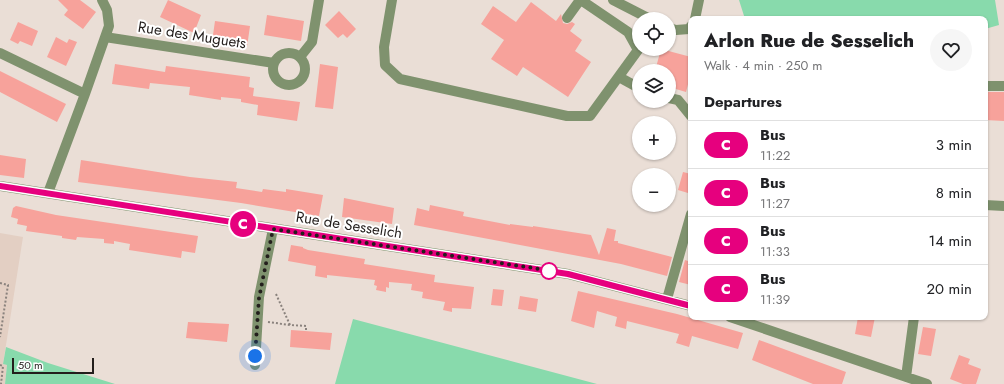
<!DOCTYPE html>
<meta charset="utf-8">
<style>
:root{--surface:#fff;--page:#f6f6f6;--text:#202124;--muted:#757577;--line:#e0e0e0}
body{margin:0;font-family:Jost,sans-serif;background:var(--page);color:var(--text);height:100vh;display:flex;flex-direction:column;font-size:15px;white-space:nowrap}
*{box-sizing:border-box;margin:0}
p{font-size:13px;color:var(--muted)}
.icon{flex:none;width:22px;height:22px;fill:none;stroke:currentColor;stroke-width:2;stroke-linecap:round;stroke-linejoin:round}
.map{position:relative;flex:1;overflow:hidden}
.drawer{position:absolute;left:688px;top:16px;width:300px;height:304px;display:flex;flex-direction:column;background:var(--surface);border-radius:8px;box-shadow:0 1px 3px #0004}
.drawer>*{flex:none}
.badge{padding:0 8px;border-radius:13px;font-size:14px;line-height:26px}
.tools{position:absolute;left:632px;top:12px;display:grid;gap:8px}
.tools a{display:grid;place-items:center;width:44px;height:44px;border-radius:50%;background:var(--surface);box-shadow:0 1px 3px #0004;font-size:20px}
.scale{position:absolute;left:12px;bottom:10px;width:82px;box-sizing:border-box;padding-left:4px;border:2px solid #231e1c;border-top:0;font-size:11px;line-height:14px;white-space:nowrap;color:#231e1c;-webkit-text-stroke:3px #fff;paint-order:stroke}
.you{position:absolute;width:20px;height:20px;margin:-10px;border:3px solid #fff;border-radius:50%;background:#1a73e8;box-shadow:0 0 0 6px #1a73e833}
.map>.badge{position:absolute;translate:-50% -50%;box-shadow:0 0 0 2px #fff}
h2{padding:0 16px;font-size:15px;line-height:36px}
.round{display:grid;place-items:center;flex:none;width:42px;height:42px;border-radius:21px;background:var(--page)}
.summary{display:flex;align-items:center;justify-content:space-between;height:68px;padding:0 16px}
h1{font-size:19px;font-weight:800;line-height:30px}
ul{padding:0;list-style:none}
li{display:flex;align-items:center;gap:12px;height:48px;padding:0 16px;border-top:1px solid var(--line)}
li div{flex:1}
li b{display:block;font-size:15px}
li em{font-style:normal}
li .badge{min-width:44px;font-weight:700;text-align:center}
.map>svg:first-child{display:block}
.built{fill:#e3cfc3}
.green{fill:#88daac}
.building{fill:#f7a29b}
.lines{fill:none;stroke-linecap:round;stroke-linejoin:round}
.path{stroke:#8a827d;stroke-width:2;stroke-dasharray:2 2;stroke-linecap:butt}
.minor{stroke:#7f926e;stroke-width:10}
.line-casing{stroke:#fff;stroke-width:9}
.line{stroke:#e6007e;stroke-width:6}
.walk{stroke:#231e1c;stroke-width:4;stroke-dasharray:0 7.2}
.stop-dot{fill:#fff;stroke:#e6007e;stroke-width:2}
.labels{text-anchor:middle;stroke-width:4;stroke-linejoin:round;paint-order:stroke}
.street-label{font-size:15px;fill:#231e1c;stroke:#fff}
</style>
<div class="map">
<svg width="1004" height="384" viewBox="0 0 1004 384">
<rect width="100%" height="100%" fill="#eaded6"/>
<path class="built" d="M0 233 23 237 3 364 7 365 5 384H0Z"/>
<path class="green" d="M739 0H995L999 25 985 29V19H745Z
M353 319 597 384H335Z
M6 347 48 363 115 384H5L7 365 3 364Z"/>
<path class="building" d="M58 0H80L96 12 83 29 64 15 68 10Z
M168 0 201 15 194 33 160 17Z
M531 2 556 21 561 14 563 23 567 24 572 22 575 24 570 31 582 40 575 51 591 62 568 97 523 67 517 76 491 59 504 40 481 24 493 6 516 22Z
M339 11 356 29 347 38 343 34 338 38 325 25Z
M267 15 304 21 301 41 264 35Z
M215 21 250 26 247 47 212 42Z
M18 22 38 31 32 46 20 41 18 44 10 40Z
M56 37 67 43 69 39 77 42 66 66 47 57Z
M661 49 691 57V73L686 92 669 87V71H655Z
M115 64 165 72 166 66 250 77 249 87 254 88 253 96 300 102 297 121 257 115 258 105 241 102V99L221 97V100L189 95 190 87 150 83 149 89 112 84Z
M320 64 338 67 333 109 315 107Z
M0 71 66 104 57 122 0 92Z
M985 92H1004V121L985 120Z
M0 155 26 159 24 178 0 175Z
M81 160 190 177 237 182 236 188 262 192 263 189 286 192V189L323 195 319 216 241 203 78 182Z
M683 172 691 174 688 193 678 190Z
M344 198 394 208 392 224 342 217Z
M430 205 464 212 463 216 510 225V224L533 227V226L591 235 599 255 607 228 616 230 614 241H618V243L672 257 667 276 621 264 414 225 417 208 429 211Z
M16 206 56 215 198 236 195 253 182 251 181 258 129 250 130 244 114 241V244L104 243V239L77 237 76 240 62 238V236L26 231 27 226 17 224 18 219 11 217 13 208Z
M291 245 303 247V248L308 250 365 259 364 264 435 275 434 282 474 287 471 309 452 308V312L443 310 445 302 422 298 423 292 411 290 412 284 389 282V288L386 287V292L376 290 377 286 374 285 375 280 327 275V278L315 276 316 266 288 261Z
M685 260 691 262V285L679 282Z
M493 289 504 290 502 306 491 305Z
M578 291 677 314 743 333 738 349 692 336 689 347 676 343 679 334 627 321 626 329 615 326 617 317 597 311 594 328 571 321Z
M520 296 538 299 536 312 518 309Z
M858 317H875L871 337 855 334Z
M188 322 229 324 227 342 186 338Z
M923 327 936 329 931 356 918 354Z
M291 330 332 333 330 350 290 347Z
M759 340 846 372 842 384H813L752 360Z
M959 355 970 359 968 364 981 369 976 384H963L950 379Z"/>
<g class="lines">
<path class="path" d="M0 283 8 285 0 337
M276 294 290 325 306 326V331
M268 322 290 325
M0 365 3 366 1 384"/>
<path class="minor" d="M392 0 384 47 385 65 400 79 567 116H590L638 50 628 32 581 0
M613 0 650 19
M567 18 580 0
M695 19 699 0
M669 28 676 30 689 29 691 26
M105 37 274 63
M273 69a16 16 0 1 1 32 0a16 16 0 1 1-32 0Z
M0 53 85 94
M300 57 312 42 319 0
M619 77 639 88
M985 86H1004
M669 98 678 100 691 116
M0 186 568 274 691 306
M48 193 85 94 109 26 107 10 102 0
M985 205 1004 206
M667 299 691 214
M730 317 927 384
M255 365 259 297 273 229
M906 377 914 317"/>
</g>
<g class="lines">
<g class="line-casing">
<path id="line" d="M0 186 568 274 691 306"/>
</g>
<use href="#line" class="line"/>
<path class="walk" d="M255 356 259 298 273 229 553 271H549"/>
</g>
<circle class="stop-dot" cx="549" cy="271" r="8"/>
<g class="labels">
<g class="street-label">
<text transform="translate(192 35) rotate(9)" y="5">Rue des Muguets</text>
<text transform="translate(349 225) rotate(9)" y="5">Rue de Sesselich</text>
</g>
</g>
</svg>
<div class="tools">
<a><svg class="icon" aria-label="locate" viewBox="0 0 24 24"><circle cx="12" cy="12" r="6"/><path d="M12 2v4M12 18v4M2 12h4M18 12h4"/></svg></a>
<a><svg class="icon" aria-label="layers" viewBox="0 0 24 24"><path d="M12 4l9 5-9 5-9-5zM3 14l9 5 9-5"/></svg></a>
<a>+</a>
<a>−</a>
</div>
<div class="scale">50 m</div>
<div class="you" style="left:255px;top:356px"></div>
<b class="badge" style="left:243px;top:224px;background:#e6007e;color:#fff">C</b>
<section class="drawer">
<div class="summary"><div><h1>Arlon Rue de Sesselich</h1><p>Walk · 4 min · 250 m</p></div><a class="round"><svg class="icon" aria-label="heart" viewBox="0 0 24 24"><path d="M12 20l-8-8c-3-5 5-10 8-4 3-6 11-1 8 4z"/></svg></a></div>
<h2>Departures</h2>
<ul>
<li><span class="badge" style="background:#e6007e;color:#fff">C</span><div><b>Bus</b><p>11:22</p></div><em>3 min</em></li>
<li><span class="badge" style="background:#e6007e;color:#fff">C</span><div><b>Bus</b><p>11:27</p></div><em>8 min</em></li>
<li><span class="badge" style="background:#e6007e;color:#fff">C</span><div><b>Bus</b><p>11:33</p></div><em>14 min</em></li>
<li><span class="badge" style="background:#e6007e;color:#fff">C</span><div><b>Bus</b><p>11:39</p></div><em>20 min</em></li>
</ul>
</section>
</div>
